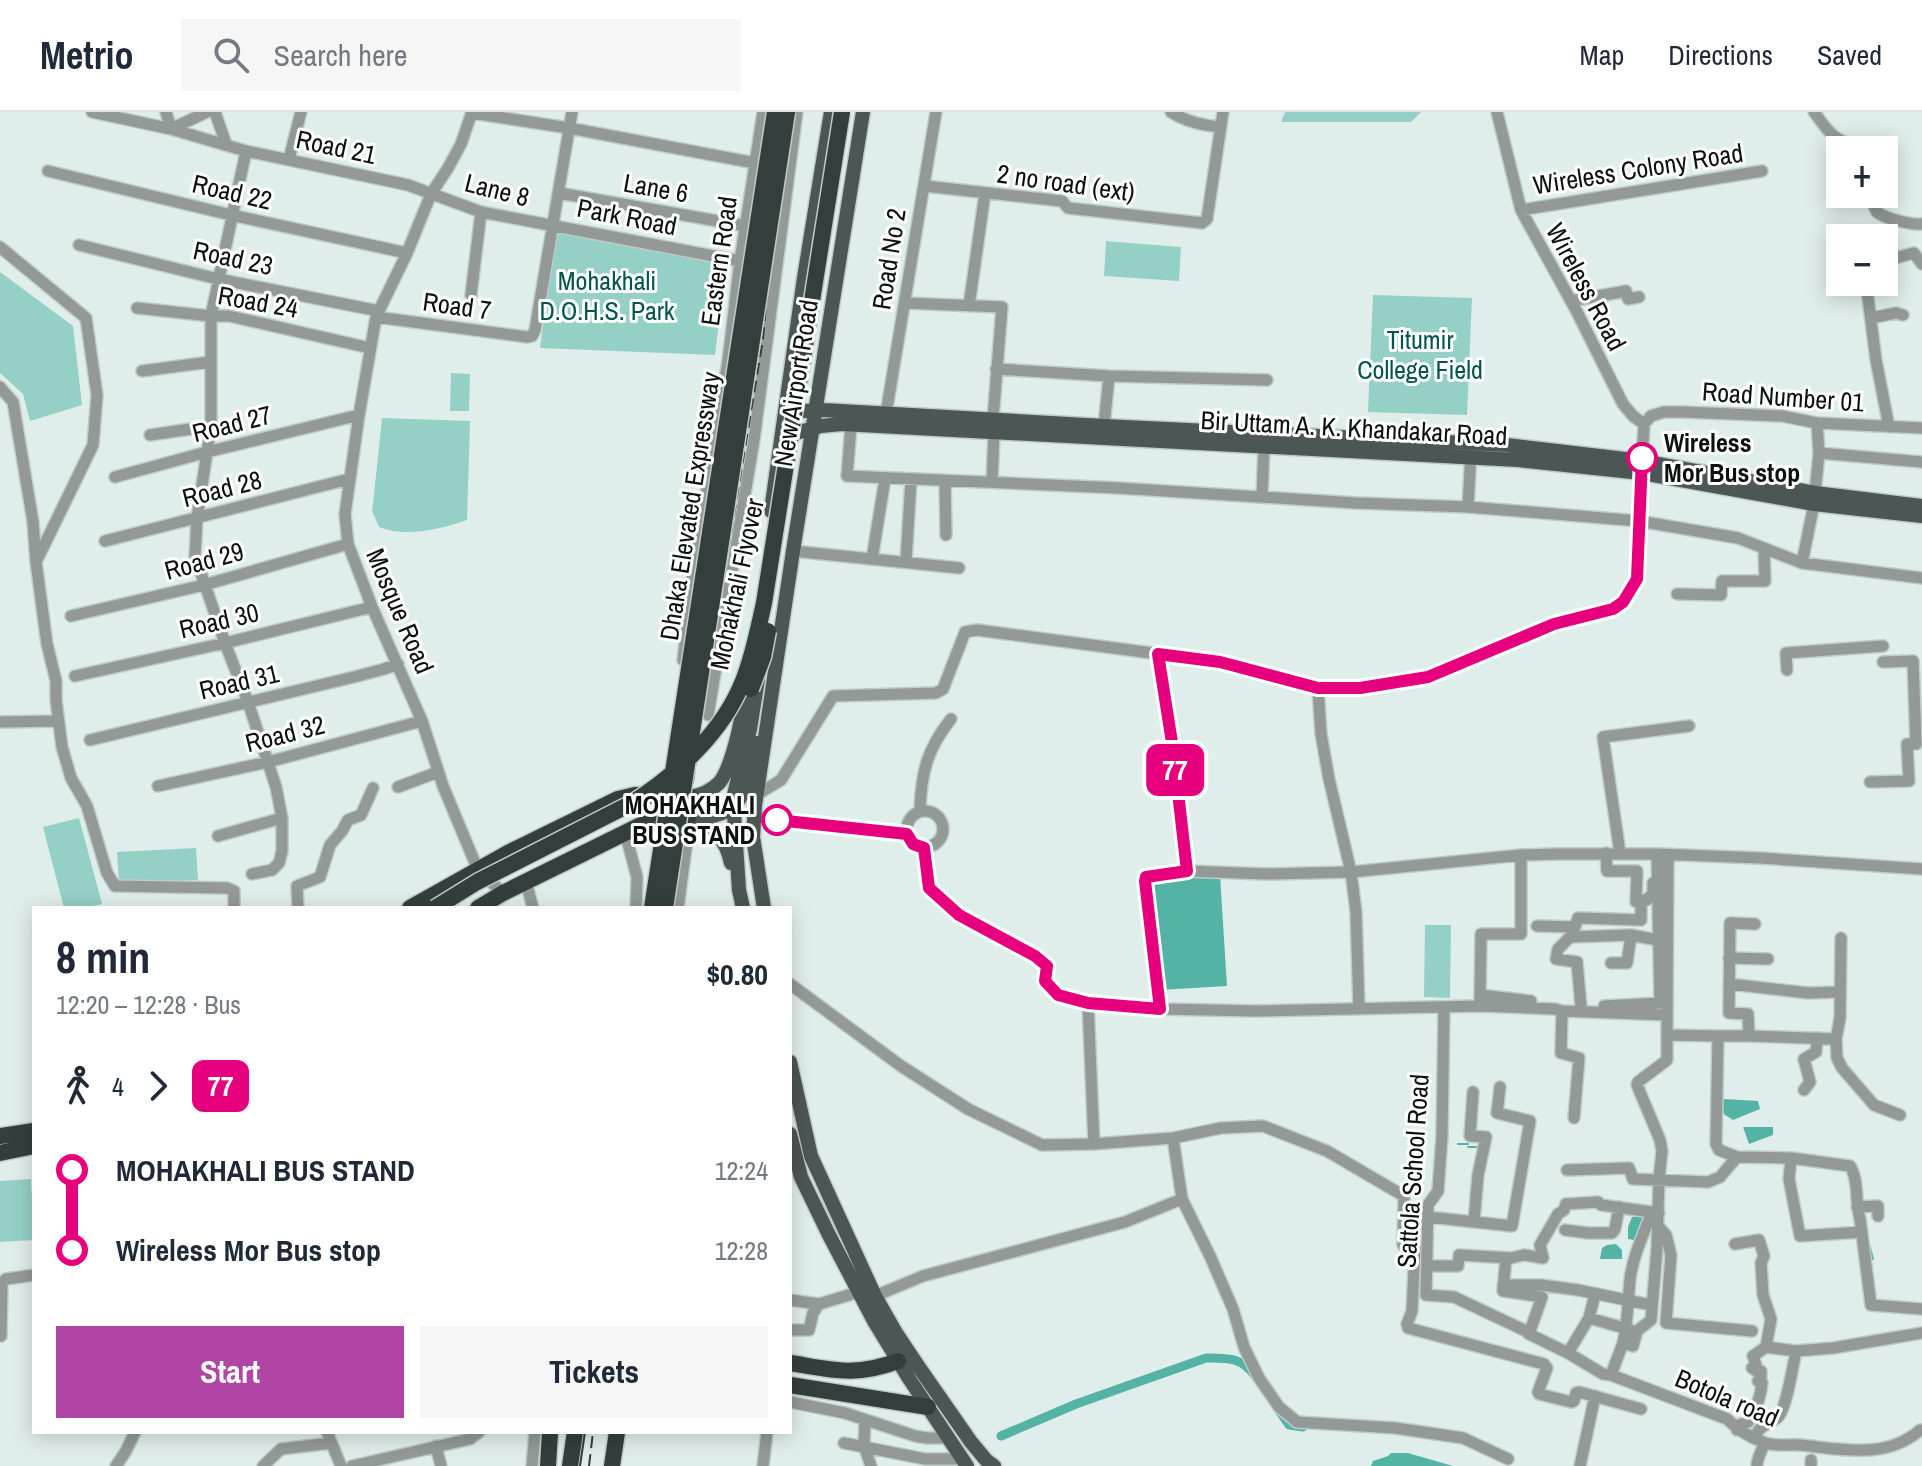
<!DOCTYPE html>
<meta charset="utf-8">
<style>
:root{--surface:#fff;--page:#f6f6f7;--text:#1f2937;--muted:#747a83;--line:#e0e1e3;--accent:#b145a5}
body{margin:0;font-family:"Archivo Narrow",sans-serif;background:var(--page);color:var(--text);height:100vh;display:flex;flex-direction:column;font-size:30px;white-space:nowrap}
*{box-sizing:border-box;margin:0}
p{font-size:26px;color:var(--muted)}
.icon{flex:none;width:44px;height:44px;fill:none;stroke:currentColor;stroke-width:2;stroke-linecap:round;stroke-linejoin:round}
.map{position:relative;flex:1;overflow:hidden}
.sheet{position:absolute;left:32px;top:794px;width:760px;height:528px;display:flex;flex-direction:column;background:var(--surface);border-radius:0px;box-shadow:0 4px 20px #0003}
.sheet>*{flex:none}
.badge{padding:0 16px;border-radius:12px;font-size:28px;line-height:52px}
.controls{position:absolute;left:1826px;top:24px;display:grid;gap:16px}
.controls a{display:grid;place-items:center;width:72px;height:72px;border-radius:0px;background:var(--surface);box-shadow:0 4px 20px #0003;font-size:40px}
.map>.badge{position:absolute;translate:-50% -50%;box-shadow:0 0 0 4px #fff}
.legs{display:flex;align-items:center;gap:12px;height:88px;padding:0 24px;font-size:26px}
.legs p{margin-inline-start:auto}
.summary{display:flex;align-items:center;justify-content:space-between;height:136px;padding:0 24px}
h1{font-size:44px;font-weight:700;line-height:60px}
.primary-button{display:flex;gap:16px;margin-top:auto;padding:16px 24px}
.primary-button a{flex:1;height:92px;border-radius:0px;background:var(--accent);color:#fff;font-size:32px;font-weight:700;line-height:92px;text-align:center}
.primary-button a+a{background:var(--page);color:var(--text)}
ul{padding:0 24px;list-style:none}
li{display:flex;align-items:center;gap:28px;height:80px;font-size:30px}
li i{display:grid;place-items:center;width:12px;height:100%;margin:0 10px;background:currentColor}
li i::after{content:'';width:20px;height:20px;margin:-10px;border:6px solid;border-radius:50%;background:var(--surface)}
li p{margin-inline-start:auto}
li:first-child i{background:linear-gradient(#0000 50%,currentColor 0)}
li:last-child i{background:linear-gradient(currentColor 50%,#0000 0)}
header{display:flex;align-items:center;gap:48px;box-sizing:border-box;height:112px;padding:0 40px;background:var(--surface);border-bottom:2px solid var(--line)}
header strong{font-size:38px}
nav{display:flex;gap:44px;margin-inline-start:auto;font-size:28px}
.search{width:560px;height:72px;background:var(--page);display:flex;align-items:center;gap:20px;box-sizing:border-box;padding:0 28px;border-radius:0px;color:var(--muted);font-size:30px}
.map>svg:first-child{display:block}
.green{fill:#94d0c5}
.water{fill:#55b3a5}
.lines{fill:none;stroke-linecap:round;stroke-linejoin:round}
.stream{stroke:#55b3a5;stroke-width:2}
.canal{stroke:#55b3a5;stroke-width:9}
.minor-casing{stroke:#becbc8;stroke-width:14}
.major-casing{stroke:#becbc8;stroke-width:17}
.highway-casing{stroke:#becbc8;stroke-width:19}
.minor{stroke:#939997;stroke-width:11}
.major{stroke:#4c5654;stroke-width:14}
.highway{stroke:#343f3d;stroke-width:16}
.tram{stroke:#363d3b;stroke-width:2}
.rail{stroke:#363d3b;stroke-width:2;stroke-dasharray:12 6;stroke-linecap:butt}
.highway-bridge-casing{stroke:#becbc8;stroke-width:19;stroke-linecap:butt}
.highway-bridge{stroke:#343f3d;stroke-width:16}
.line-1-casing{stroke:#fff;stroke-width:18}
.line-1{stroke:#e6007e;stroke-width:12}
.stop-1-dot{fill:#fff;stroke:#e6007e;stroke-width:4}
.labels{text-anchor:middle;stroke-width:6;stroke-linejoin:round;paint-order:stroke}
.street-label{font-size:26px;fill:#0c1110;stroke:#fff}
.park-label{font-size:26px;fill:#00564c;stroke:#fff}
.stop-label{font-size:26px;font-weight:bold;fill:#0c1110;stroke:#fff;text-anchor:start}
</style>
<header>
<strong>Metrio</strong>
<div class="search"><svg class="icon" aria-label="search" viewBox="0 0 24 24"><circle cx="10" cy="10" r="6"/><path d="M15 15l6 6"/></svg>Search here</div>
<nav><a>Map</a><a>Directions</a><a>Saved</a></nav>
</header>
<div class="map">
<svg width="1922" height="1354" viewBox="0 0 1922 1354">
<rect width="100%" height="100%" fill="#e0eeeb"/>
<path class="green" d="M1285 0H1421L1411 10H1281Z
M556 120 726 150 715 243 540 236Z
M1106 129 1181 135 1179 169 1104 164Z
M0 160 73 214 82 293 30 309 23 282 0 261Z
M1373 183 1472 186 1467 303 1368 300Z
M451 261 470 262 469 299H450Z
M382 306 470 309 467 408C441 417 406 426 379 415L372 399 373 392Z
M79 706 102 792 85 796H64L43 715Z
M196 736 198 768 119 771 117 740Z
M1425 813H1451L1450 886 1424 885Z
M31 1067 34 1128 0 1130V1069Z"/>
<path class="water" d="M1220 763 1227 874 1160 878 1153 767Z
M1725 987 1758 989 1760 997 1733 1008 1725 1003 1719 996 1720 990Z
M1743 1015H1773V1023L1749 1032Z
M1632 1105H1652L1645 1130 1628 1127V1115Z
M1616 1132 1622 1138V1147H1600L1602 1136 1607 1133Z
M1391 1341H1408L1453 1354H1371L1373 1349 1388 1344Z"/>
<g class="lines">
<path class="stream" d="M1458 1032H1468
M1468 1035H1479
M1869 1132 1873 1147"/>
<path class="canal" d="M1278 1297 1289 1313 1303 1315
M1001 1324 1076 1292 1206 1246C1229 1246 1241 1245 1256 1265"/>
<g class="minor-casing">
<path id="minor" d="M92 0 171 17 246 39 408 73 481 100 740 149
M166 0 171 17 207 0
M215 0 226 32
M472 0 461 32 448 56 431 82 407 141 376 205 359 303 345 402 348 432 372 495 422 609 443 674 478 758 503 781
M1171 0C1187 10 1202 13 1221 15
M1497 0 1521 98 1577 200 1623 292 1633 304 1644 312 1639 409 1738 426 1802 451 1922 466
M1814 0C1824 13 1832 28 1850 32L1851 38
M472 1 569 16 755 51
M246 39 211 204V314L197 406 195 444 225 531 248 590 276 675 282 706V739L279 751 272 758 252 762
M289 47 301 0
M48 59 231 103 407 141
M924 74 1062 89 1068 96 1202 111 1207 107 1223 0
M559 81 746 114
M1870 82C1872 87 1874 97 1877 100 1885 107 1913 113 1922 112
M1521 98 1762 59
M79 133 218 167 379 199
M0 135 86 206 97 283 93 333 36 450
M1884 149 1914 141 1922 152
M1866 170 1876 248 1889 315
M471 183 481 100
M1571 189 1626 179 1628 187 1639 185
M905 191 1002 195 993 307
M969 194 985 81
M137 196 211 204H229L370 236
M376 205 527 225 532 224 535 218 572 0
M1871 206 1896 201 1903 203
M996 257 1109 264 1267 268
M142 259 210 250
M0 275 13 290 33 410 36 450 47 532 56 569V588L62 635 71 666 87 694 107 761 115 774 227 776 234 779V796
M886 302 936 0
M1644 312 1651 304 1664 300H1683L1782 304 1817 311 1922 316
M1104 314 1109 264
M150 323 211 314
M1819 341 1922 350
M115 365 207 340 359 303
M945 369 946 423
M992 370 994 321
M1815 381 1819 341 1817 311
M1262 385 1264 334
M1468 395 1471 339
M105 429 349 367
M793 439 959 456
M872 447 885 367
M906 449 911 368
M1802 451 1814 392
M1677 482 1721 483 1722 469H1765L1764 437
M71 504 204 473 348 432
M1158 542 1173 637 1187 759
M683 548 697 426 705 389 728 249 740 149 763 0
M1787 558 1786 541 1883 534
M75 564 225 531 372 495
M1318 576 1321 622 1329 667 1351 760 1356 800 1359 897
M708 603 754 328 797 0
M0 610 58 609
M90 628 354 565 384 557 398 552
M1870 670 1909 669 1907 632H1916L1913 549 1883 550
M158 674 268 650 422 609
M398 675 438 660
M758 682 781 668 833 584 936 581 943 577 965 520 977 518 1220 550 1318 576H1360L1428 565 1554 512 1603 500 1623 490 1637 467 1639 409 1468 395 1356 391 1118 376 847 364 851 313
M907 717a18 18 0 1 1 36 0a18 18 0 1 1-36 0Z
M920 699C921 661 927 637 951 607
M754 705 907 722
M625 720 637 765 636 796
M218 724 282 706
M924 736 929 776 959 803 1035 844 1047 854 1045 869 1058 883 1088 891 1160 897 1256 899 1480 894 1555 897 1562 899 1667 903
M1606 741 1607 759H1637L1636 790H1640
M1620 741 1603 625 1689 614
M1668 743 1667 923 1718 924 1716 1032 1719 1038 1737 1045
M526 770 533 796
M298 796 297 774 320 765 330 733 342 719 348 708 361 703 373 676
M678 796 690 707
M1537 814 1575 815 1578 806 1641 808V788H1647L1653 781V771
M1841 826 1840 906 1836 927 1837 946 1842 956 1874 993 1900 1003
M1729 846 1768 847
M1611 851H1627L1631 823
M790 872 901 954 968 997 1042 1033 1094 1032 1173 1026 1221 1016 1263 1014 1327 1039 1404 1084 1403 1133 1413 1134 1415 1136 1412 1199 1407 1212 1408 1216 1544 1252 1547 1256 1538 1280 1539 1282 1571 1290 1574 1289 1576 1281 1579 1280 1641 1297
M1729 872 1808 881 1839 880
M1480 883 1531 889
M1480 887 1481 822H1521V743
M1088 891 1094 1032
M1604 894 1660 891 1657 742
M1581 895 1577 850 1556 847 1558 837 1570 825 1631 823 1658 828
M1444 896 1442 1024 1438 1079 1428 1093 1426 1183 1454 1185 1526 1219 1529 1222 1568 1241 1603 1262 1611 1263 1623 1231 1633 1234 1637 1219 1651 1208 1657 1136 1659 1067 1662 1039 1660 1028 1637 973 1638 970 1667 948V923
M1160 897 1145 769 1146 765 1152 764 1187 759 1266 762 1351 760 1521 743 1557 742H1657L1760 746 1922 757
M1562 899 1561 941 1579 946 1574 1006
M1718 924H1749L1748 902 1729 901 1730 811 1755 812
M1749 924 1836 927
M1804 978 1810 970 1804 947 1816 940 1817 926
M1473 980 1470 1024 1486 1025 1478 1063 1474 1109
M1173 1026 1182 1087 1210 1144 1233 1197 1244 1235 1259 1266 1279 1295 1297 1310 1395 1316 1463 1326 1508 1347
M1791 1046 1789 1067 1800 1124 1862 1120
M1567 1058 1629 1056 1633 1067 1708 1070 1720 1065 1737 1045 1791 1046 1850 1054C1859 1068 1855 1090 1860 1107L1871 1193 1922 1197
M1857 1095 1878 1094V1104
M1428 1105 1512 1114 1530 1009 1497 1001 1500 975
M1657 1113 1666 1123 1671 1143 1666 1211 1752 1219
M1565 1118 1588 1121H1612L1615 1117 1619 1095
M1735 1132 1759 1128 1764 1144 1761 1151 1763 1183 1771 1207 1766 1235 1796 1239 1833 1236 1922 1221
M1506 1146 1503 1179 1542 1185 1529 1222
M1428 1154H1458L1459 1143 1511 1146 1524 1143 1543 1146 1540 1133 1558 1102 1564 1098 1566 1092 1598 1090 1601 1093 1659 1101
M1503 1173H1541L1578 1178 1651 1193
M875 1184 923 1164 1125 1110 1182 1087
M790 1188 819 1192
M1589 1206 1595 1182
M790 1218H809L813 1201 819 1192 859 1180
M1 1224 2 1171 6 1167 34 1163
M1623 1231C1628 1209 1628 1188 1630 1167 1633 1144 1644 1121 1652 1100
M1568 1241 1589 1206 1631 1218
M1611 1263 1727 1307C1737 1317 1749 1325 1763 1330 1773 1335 1789 1332 1800 1333 1841 1337 1886 1348 1920 1318
M790 1290 845 1301 915 1324 927 1326H949
M865 1309 864 1334 871 1354
M1737 1318 1739 1313 1748 1310C1755 1299 1761 1285 1762 1271L1758 1269 1761 1265V1259L1758 1260 1752 1256 1756 1253 1753 1244 1766 1235
M327 1320 341 1354
M1755 1325C1761 1310 1770 1314 1779 1304 1787 1293 1793 1253 1796 1239
M844 1331 925 1347H963
M436 1334 441 1354
M116 1354 126 1339 135 1320
M263 1354 281 1337 331 1331
M352 1354 470 1327 479 1320
M532 1354 535 1320
M763 1354 767 1320
M1580 1354 1595 1284
M1757 1354C1757 1345 1762 1340 1764 1331
M1811 1354V1348"/>
</g>
<g class="major-casing">
<path id="major" d="M785 300 823 298 1104 314 1507 333 1642 349 1815 381 1922 394
M782 325 821 314 842 312 1518 348 1642 361 1814 392 1922 404
M771 399 804 166 831 0
M691 685C702 683 711 679 719 671 734 654 745 591 748 568
M688 706C745 708 746 677 757 631
M691 707C715 718 725 724 731 751
M743 796 739 778 733 687 750 617 758 567
M764 796 753 725 755 693 793 439 863 0
M790 950 811 1044 875 1184 896 1221 918 1254 971 1330 986 1348 994 1354
M790 1022 801 1065 829 1123 874 1209 910 1268 967 1354"/>
</g>
<g class="highway-casing">
<path id="highway" d="M410 796 508 741 618 687 635 683 691 685
M478 796 503 781 639 714C654 708 672 702 688 706
M0 1024 34 1019
M0 1041 34 1034
M790 1251C834 1258 855 1265 898 1249
M790 1273 928 1295
M548 1354 550 1320
M570 1354 575 1320
M612 1354 617 1320"/>
</g>
<use href="#minor" class="minor"/>
<use href="#major" class="major"/>
<use href="#highway" class="highway"/>
<path class="tram" d="M665 796 684 685 700 560 755 226 768 75 781 0
M580 1354 585 1320"/>
<path class="rail" d="M673 796 691 685 708 561 763 227 776 76 789 0
M589 1354 593 1320"/>
<g class="highway-bridge-casing">
<path id="highway-bridge" d="M751 577 763 545 768 519
M435 796 477 770 632 691C677 662 723 620 743 569 753 544 758 517 764 491L842 0
M652 796 775 0
M665 796 787 0"/>
</g>
<use href="#highway-bridge" class="highway-bridge"/>
</g>
<g class="lines">
<g class="line-1-casing">
<path id="line-1" d="M777 708 907 722 913 732 924 736 929 776 959 803 1035 844 1047 854 1045 869 1058 883 1088 891 1160 897 1145 769 1146 765 1187 759 1173 637 1158 542 1220 550 1318 576H1360L1428 565 1554 512 1613 497 1623 490 1637 467 1642 346"/>
</g>
<use href="#line-1" class="line-1"/>
</g>
<g class="stop-1-dot">
<circle cx="1642" cy="346" r="14"/>
<circle cx="777" cy="708" r="14"/>
</g>
<g class="labels">
<g class="street-label">
<text transform="translate(336 35) rotate(12)" y="9">Road 21</text>
<text transform="translate(1638 57) rotate(-9)" y="9">Wireless Colony Road</text>
<text transform="translate(1066 71) rotate(8)" y="9">2 no road (ext)</text>
<text transform="translate(656 76) rotate(10)" y="9">Lane 6</text>
<text transform="translate(497 78) rotate(14)" y="9">Lane 8</text>
<text transform="translate(232 80) rotate(13)" y="9">Road 22</text>
<text transform="translate(627 105) rotate(11)" y="9">Park Road</text>
<text transform="translate(233 146) rotate(12)" y="9">Road 23</text>
<text transform="translate(889 147) rotate(-81)" y="9">Road No 2</text>
<text transform="translate(719 149) rotate(-82)" y="9">Eastern Road</text>
<text transform="translate(1586 175) rotate(62)" y="9">Wireless Road</text>
<text transform="translate(258 190) rotate(10)" y="9">Road 24</text>
<text transform="translate(457 194) rotate(8)" y="9">Road 7</text>
<text transform="translate(796 271) rotate(-81)" y="9">New Airport Road</text>
<text transform="translate(1783 285) rotate(4)" y="9">Road Number 01</text>
<text transform="translate(232 312) rotate(-14)" y="9">Road 27</text>
<text transform="translate(1354 316) rotate(3)" y="9">Bir Uttam A. K. Khandakar Road</text>
<text transform="translate(222 377) rotate(-14)" y="9">Road 28</text>
<text transform="translate(690 394) rotate(-81)" y="9">Dhaka Elevated Expressway</text>
<text transform="translate(204 449) rotate(-15)" y="9">Road 29</text>
<text transform="translate(737 472) rotate(-78)" y="9">Mohakhali Flyover</text>
<text transform="translate(400 499) rotate(67)" y="9">Mosque Road</text>
<text transform="translate(219 509) rotate(-13)" y="9">Road 30</text>
<text transform="translate(239 570) rotate(-13)" y="9">Road 31</text>
<text transform="translate(285 622) rotate(-14)" y="9">Road 32</text>
<text transform="translate(1413 1059) rotate(-86)" y="9">Sattola School Road</text>
<text transform="translate(1727 1286) rotate(23)" y="9">Botola road</text>
</g>
<g class="park-label">
<text x="607" y="178">Mohakhali<tspan x="607" dy="30">D.O.H.S. Park</tspan></text>
<text x="1420" y="237">Titumir<tspan x="1420" dy="30">College Field</tspan></text>
</g>
<g class="stop-label">
<text x="1664" y="340">Wireless<tspan x="1664" dy="30">Mor Bus stop</tspan></text>
<text x="755" y="702" text-anchor="end">MOHAKHALI<tspan x="755" dy="30">BUS STAND</tspan></text>
</g>
</g>
</svg>
<div class="controls">
<a>+</a>
<a>−</a>
</div>
<b class="badge" style="left:1175px;top:658px;background:#e6007e;color:#fff">77</b>
<section class="sheet">
<div class="summary"><div><h1>8 min</h1><p>12:20 – 12:28 · Bus</p></div><b>$0.80</b></div>
<div class="legs"><svg class="icon" aria-label="walk" viewBox="0 0 24 24"><circle cx="13" cy="4" r="2"/><path d="M13 8l-2 6 4 7M11 14l-3 7M7 12l3-4h3l4 4"/></svg>4<svg class="icon" aria-label="forward" viewBox="0 0 24 24"><path d="M9 5l7 7-7 7"/></svg><b class="badge" style="background:#e6007e;color:#fff">77</b></div>
<ul>
<li><i style="color:#e6007e"></i><b>MOHAKHALI BUS STAND</b><p>12:24</p></li>
<li><i style="color:#e6007e"></i><b>Wireless Mor Bus stop</b><p>12:28</p></li>
</ul>
<div class="primary-button"><a>Start</a><a>Tickets</a></div>
</section>
</div>
